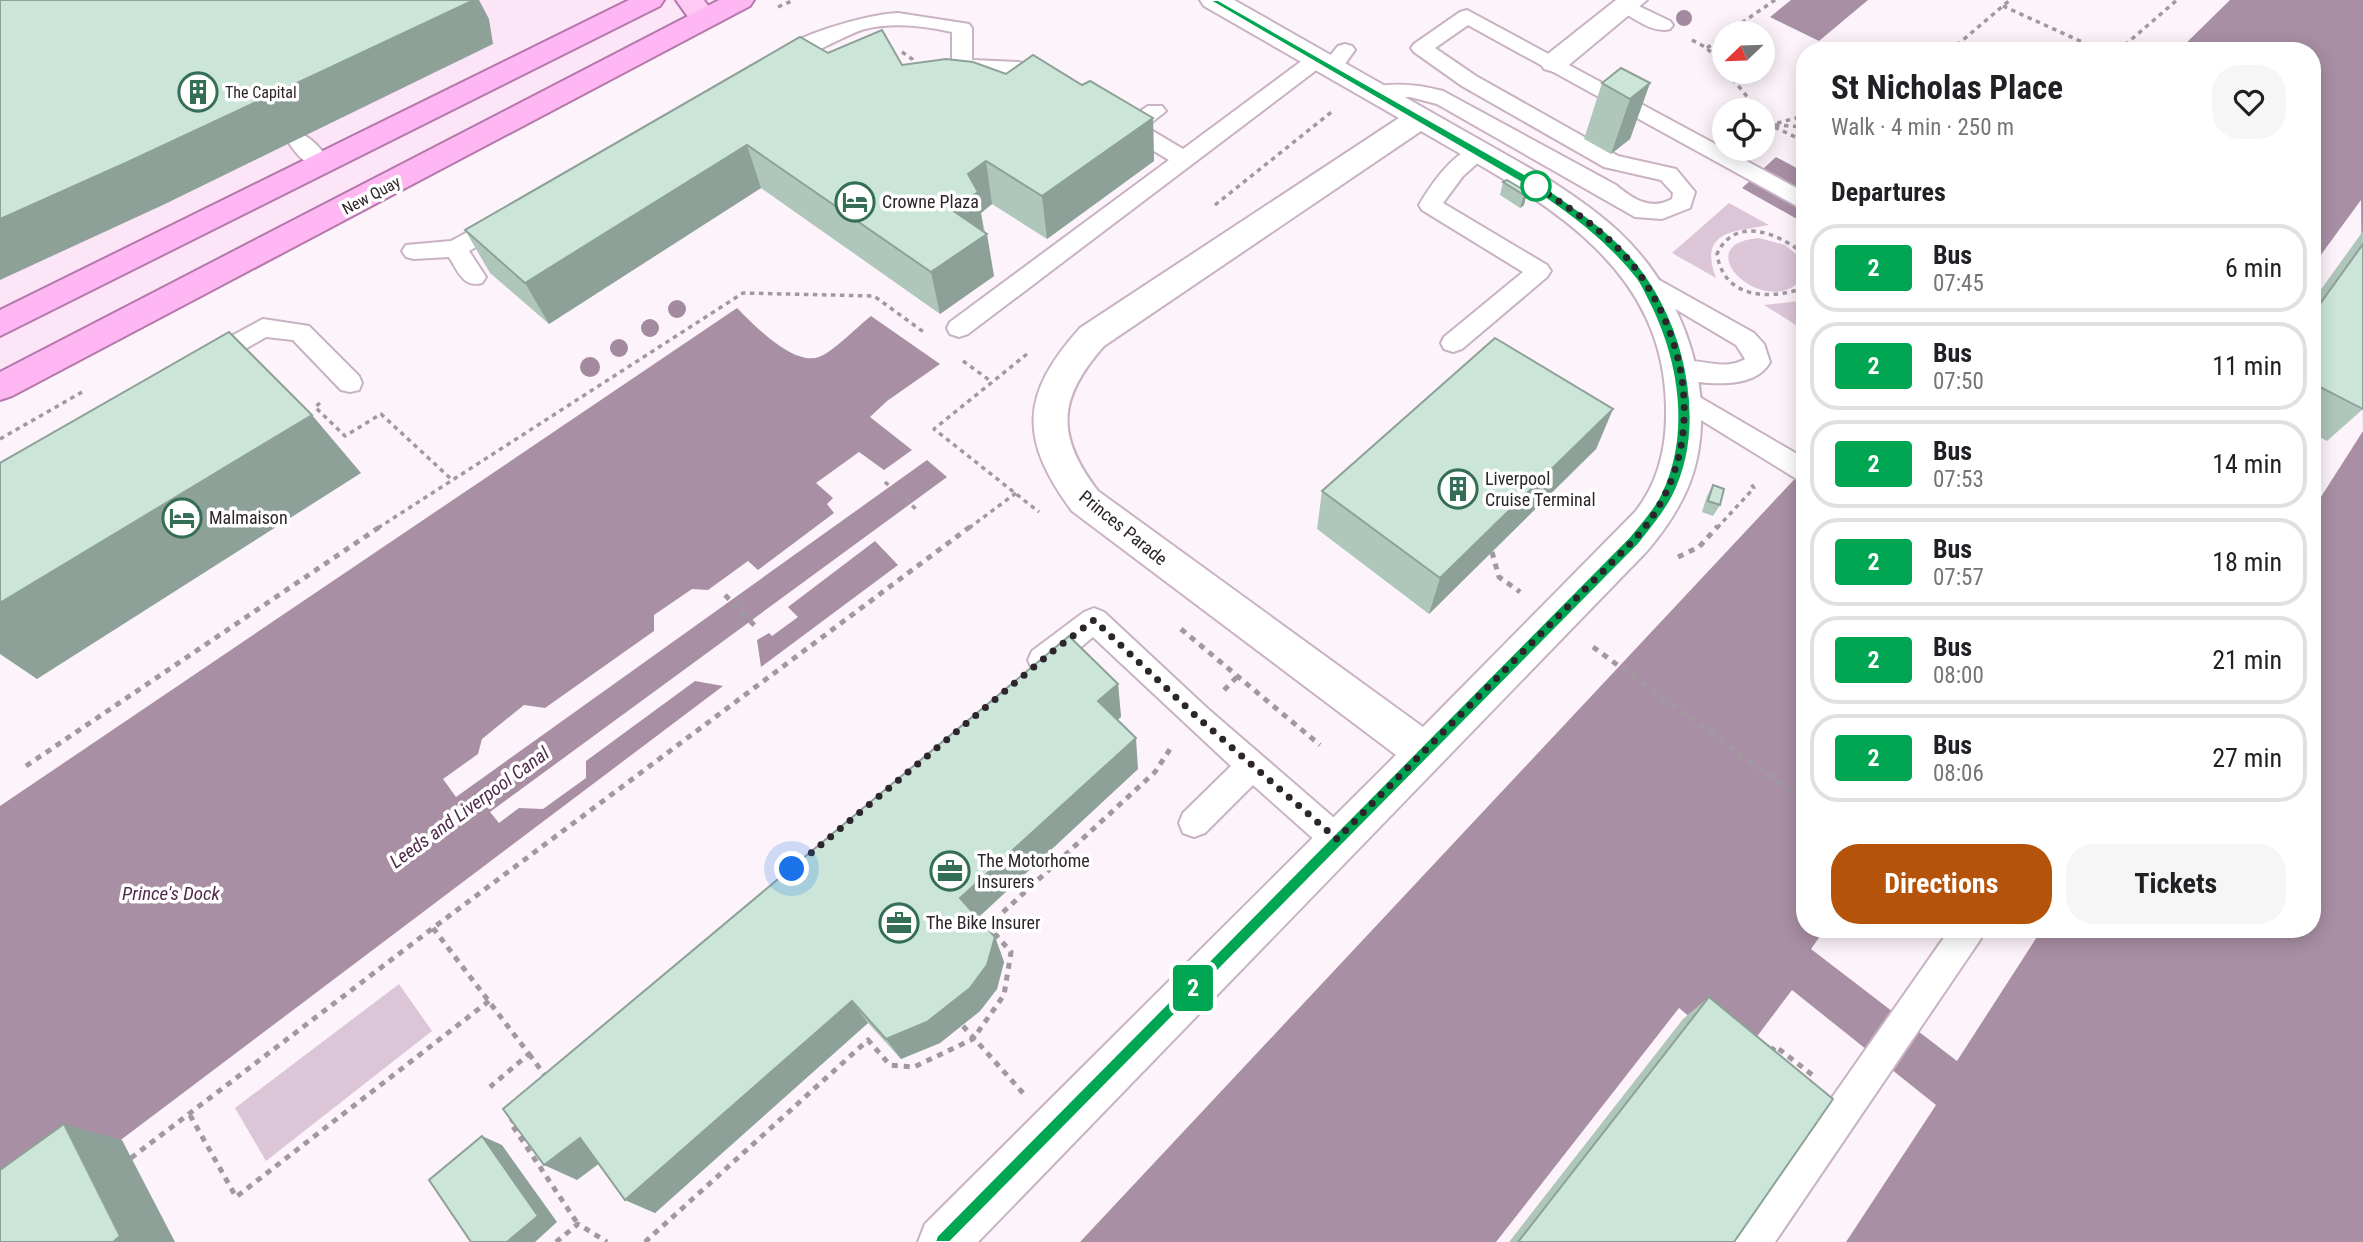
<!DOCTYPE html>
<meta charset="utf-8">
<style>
:root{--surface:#fff;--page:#f6f6f6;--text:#202124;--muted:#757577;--line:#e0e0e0;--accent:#b45309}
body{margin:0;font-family:"Roboto Condensed",sans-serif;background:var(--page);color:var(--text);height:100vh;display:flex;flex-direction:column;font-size:26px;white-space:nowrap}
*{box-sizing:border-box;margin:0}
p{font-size:23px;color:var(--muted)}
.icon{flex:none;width:38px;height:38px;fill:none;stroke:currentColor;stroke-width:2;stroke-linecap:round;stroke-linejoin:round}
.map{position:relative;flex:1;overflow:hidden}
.panel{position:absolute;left:1796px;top:42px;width:525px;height:896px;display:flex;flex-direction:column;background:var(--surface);border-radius:28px;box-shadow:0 4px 18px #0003}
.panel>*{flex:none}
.badge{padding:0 14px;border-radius:5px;font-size:24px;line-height:46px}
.needle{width:46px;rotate:247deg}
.buttons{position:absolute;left:1712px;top:21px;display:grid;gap:14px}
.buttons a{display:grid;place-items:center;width:63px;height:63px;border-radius:50%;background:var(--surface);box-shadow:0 4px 18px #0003;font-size:35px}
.you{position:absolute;width:35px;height:35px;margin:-18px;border:5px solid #fff;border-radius:50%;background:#1a73e8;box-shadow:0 0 0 10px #1a73e833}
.map>.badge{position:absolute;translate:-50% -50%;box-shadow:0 0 0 4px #fff}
h2{padding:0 35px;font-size:26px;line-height:63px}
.round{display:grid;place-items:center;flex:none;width:74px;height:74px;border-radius:28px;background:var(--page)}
.headline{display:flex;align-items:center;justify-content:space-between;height:119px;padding:0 35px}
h1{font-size:33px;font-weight:700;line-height:52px}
.action{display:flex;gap:14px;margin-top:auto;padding:14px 35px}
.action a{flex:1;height:80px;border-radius:28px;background:var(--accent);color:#fff;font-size:28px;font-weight:700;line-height:80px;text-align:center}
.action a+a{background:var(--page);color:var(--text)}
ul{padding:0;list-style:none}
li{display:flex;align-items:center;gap:21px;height:88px;margin:0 14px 10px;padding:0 21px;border:4px solid var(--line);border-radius:28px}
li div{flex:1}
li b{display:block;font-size:26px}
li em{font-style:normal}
li .badge{min-width:77px;font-weight:700;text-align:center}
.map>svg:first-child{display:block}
.built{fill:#fde5f8}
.green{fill:#dcc5d7}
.water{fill:#a98fa4}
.pier{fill:#fdf3fb}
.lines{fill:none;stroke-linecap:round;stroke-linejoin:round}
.service-casing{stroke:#c8b2c3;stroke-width:4}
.minor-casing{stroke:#c8b2c3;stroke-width:4}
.primary-casing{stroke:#b478aa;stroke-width:4}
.trunk-casing{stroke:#b478aa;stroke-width:4}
.path-far1{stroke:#a198a0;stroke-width:3.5;stroke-dasharray:4.5 4.5;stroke-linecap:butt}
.path{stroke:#a198a0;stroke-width:5;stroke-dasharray:6 6;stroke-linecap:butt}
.service{fill:#fff;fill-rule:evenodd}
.minor{fill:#fff;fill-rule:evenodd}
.primary{fill:#fec9f5;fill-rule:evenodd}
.trunk{fill:#feb7f2;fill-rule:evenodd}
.tree{fill:#a48a9f}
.wall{fill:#afc6bb}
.shaded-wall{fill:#8ea198}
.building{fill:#cbe6d9;stroke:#8ea198;stroke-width:2}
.line{fill:#00a651;stroke:#fff;stroke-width:2}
.walk{stroke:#2d252c;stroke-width:7;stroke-dasharray:0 12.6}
.stop-dot{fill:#fff;stroke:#00a651;stroke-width:3.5}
.labels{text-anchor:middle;stroke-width:7;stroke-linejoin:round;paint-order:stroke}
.far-poi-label{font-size:16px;fill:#2d252c;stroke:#fff;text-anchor:start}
.far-street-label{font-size:16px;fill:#2d252c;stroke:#fff}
.poi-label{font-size:18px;fill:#2d252c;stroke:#fff;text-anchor:start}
.street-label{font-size:18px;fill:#2d252c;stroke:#fff}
.water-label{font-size:19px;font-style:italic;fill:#512b4b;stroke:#fff}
</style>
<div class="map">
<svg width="2363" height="1242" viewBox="0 0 2363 1242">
<rect width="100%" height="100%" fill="#fdf3fb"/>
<path class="built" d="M0 0H725L0 384Z"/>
<path class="green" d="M1729 203 1769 225C1734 232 1698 230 1716 278L1672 253Z
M1759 238 1785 245 1802 259C1805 269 1806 277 1797 284 1759 315 1687 244 1759 238Z
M1804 298V330L1764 305 1799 301Z
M399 984 432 1031 266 1161 235 1108Z"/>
<path class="water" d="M1791 0H1868L1819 41 1770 17Z
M2230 0H2363V1242H1080L1804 469V929H2312V51H2178Z
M1776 157 1804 172V223L1742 188Z
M737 308C754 325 793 366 819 357 833 352 858 326 871 316L940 364 887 401 870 417 912 450 884 470 859 452 816 483 833 498 827 504 834 513 758 570 748 561 708 590 692 589 654 615V631L545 708 524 705 482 739 478 754 443 779 456 797 927 460 947 477 490 812 499 823 519 808 543 809 586 778V761L695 681 723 686 0 1231V806Z
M875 541 898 565 761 667 757 640 769 633 772 636 798 617 788 607Z"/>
<path class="pier" d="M2361 200 2363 431 2312 511V267Z
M1825 929H2042L1957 1061 1811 949Z
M1792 990 1936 1105 1846 1242H1496L1679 1008 1740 1059Z"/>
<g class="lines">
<g class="service-casing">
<path id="service" d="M1626 0 1670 21 1673 25 1670 29C1653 34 1634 18 1619 10L1616 6 1619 2Z
M1467 10 1804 192V210L1468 25 1435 48 1476 76 1618 156 1676 169 1695 192 1690 208 1662 219 1635 217 1437 104 1410 97 1369 98 1366 93 1369 88C1394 82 1417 84 1443 91L1616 185C1633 199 1650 211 1672 199L1673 193 1661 180 1604 167 1462 86 1414 52 1411 48 1414 44 1460 12Z
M898 13 969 24 972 28V60L1019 62 1056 78 1059 83 1056 88H1042L1015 74 955 71 952 66V32C923 26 894 22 865 29 842 35 786 71 770 67L767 62C784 37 868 14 898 13Z
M1345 44 1352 46 1355 50 1339 72H1325L1323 65 968 334 959 337 950 334 947 328 950 322 1169 160 1114 127 1111 122 1114 117 1122 115 1130 118 1148 106H1162L1166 111 1146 127 1183 149 1311 54 1318 53 1328 58 1338 46Z
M298 133C311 136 324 152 331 163L328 168C311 173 296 154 287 140L290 135Z
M1479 145 1487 147 1490 152 1463 176 1443 203 1547 265 1551 271 1547 277 1462 349 1453 352 1444 349 1441 343 1444 337 1523 272 1422 210 1419 205C1432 183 1453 152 1479 145Z
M503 213 511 215 514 221 511 227 469 251 486 277 482 283C463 288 458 271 449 257L414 259 406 257 402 251 406 245 451 241Z
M1643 271 1754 333 1764 344 1770 362C1754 392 1698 384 1670 376L1667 369 1670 362C1694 355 1723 373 1745 359L1736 345 1635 285 1631 279 1635 273Z
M263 319 309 326 359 376 362 383 359 390 350 392 341 390 293 340 266 337 214 367 205 370 196 367 193 361 196 355Z
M1684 388 1804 458V481L1795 478 1675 404 1671 397 1675 390Z
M1094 608 1104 612 1207 708 1348 830 1352 840 1348 850 1337 854 1326 850 1253 785 1205 833 1194 837 1183 833 1179 823 1183 813 1231 766 1093 637C1076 650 1054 677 1032 669L1028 660 1032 651 1084 612Z
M1950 929H1985L1980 940 1775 1242H1735L1740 1229Z"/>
</g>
<g class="minor-casing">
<path id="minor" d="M1200 0H1234L1540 174C1567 191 1594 209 1618 231 1678 287 1714 376 1697 458 1690 493 1670 524 1647 551L978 1242H918L925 1224 1396 755 1072 511C1019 439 1020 395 1080 328L1399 118 1204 6ZM1421 131C1532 196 1664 258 1666 407 1667 445 1659 482 1635 512L1423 727 1098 491C1055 435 1058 398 1104 346Z
M1616 0H1647L1564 69 1554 72 1544 69 1540 63 1544 57Z"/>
</g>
<g class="primary-casing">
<path id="primary" d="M676 0H704L717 18 713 24 703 26 693 24Z"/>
</g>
<g class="trunk-casing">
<path id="trunk" d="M629 0H664L660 6 0 336V310Z
M719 0H754L750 6 12 396 0 400V372Z"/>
</g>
<path class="path-far1" d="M2003 6 2102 51
M778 7 794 0
M1727 33 1775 0
M1692 40 1707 48 1724 68
M1707 48 1724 36
M1950 51 2010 0
M2118 51 2177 0
M902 52 912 59 916 69
M1727 72 1758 110
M1762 115 1770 125 1804 141
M1775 125 1804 127
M1762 132 1770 125 1804 116
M1215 205 1334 110
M1804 254C1778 233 1735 215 1717 254 1724 299 1769 300 1804 288
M1027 354 934 429 1039 512
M963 361 992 382
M320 403 315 407 345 436 381 414 451 479
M0 439 84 391
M885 482 916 509
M378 528 743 293 874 296 925 333
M969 528 1016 493
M1717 528 1754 488 1751 484"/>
<path class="path" d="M1492 552 1499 577 1520 592
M1678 557 1699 547 1718 526
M725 595 757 628
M1181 629 1320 745
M1593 647 1804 801
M1224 690 1237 677
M26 766 381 526
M433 928 529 1054 490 1087
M963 1026 1023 1093
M1771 1052 1775 1046 1815 1077
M529 1054 547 1078
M190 1115 236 1197 489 1001
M515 1118 510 1122 578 1224
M131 1158 433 928 971 526
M556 1242 578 1224 607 1242
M645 1242 868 1040 890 1065 914 1067 973 1039 1004 995 1011 952 988 926 1155 772 1172 746"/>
<use href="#service" class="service"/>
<use href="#minor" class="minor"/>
<use href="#primary" class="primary"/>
<use href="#trunk" class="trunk"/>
</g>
<g class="tree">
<circle cx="1684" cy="18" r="8"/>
<circle cx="677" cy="309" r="9"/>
<circle cx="650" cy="328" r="9"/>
<circle cx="619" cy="348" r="9"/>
<circle cx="590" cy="367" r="10"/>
</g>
<path class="wall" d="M828 53 902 65 1006 74 1082 85 1153 118 1154 161 1047 239 992 204 981 213 994 276 940 314 761 188 549 324 490 273 465 230Z
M1602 83H1650L1630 139 1611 154 1584 139Z
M1503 182 1527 192 1524 205 1520 208 1500 195Z
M2363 231V409L2327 441 2312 433V302Z
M1613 409 1596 449 1429 614 1317 529 1322 491Z
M1713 485 1720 505 1713 516 1702 512 1707 496Z
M1118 684 1121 717 1117 720 1138 769 978 918 995 937 1004 962 997 989 980 1011 940 1043 901 1059 868 1023 655 1213 625 1200 599 1164 577 1180Z
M1709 997 1734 1242H1509L1683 1019Z"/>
<path class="shaded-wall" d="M472 0H479L489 19 493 44 165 204 0 280V219Z
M1650 83 1630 139 1611 154 1630 99Z
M1153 118 1154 161 1047 239 1042 196Z
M747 145 761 188 549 324 525 283Z
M986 161 992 204 981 213 984 235 952 210 968 174Z
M1527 192 1524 205 1520 208 1524 195Z
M987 234 994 276 940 314 931 272Z
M1613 409 1596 449 1429 614 1440 578Z
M312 415 361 473 37 679 0 654V603Z
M1118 684 1121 717 1101 733 1098 701Z
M1136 738 1138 769 971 924 960 898Z
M995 937 1004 962 997 989 980 1011 940 1043 901 1059 886 1039Z
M852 1001 868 1023 655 1213 625 1200Z
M64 1124 122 1140 175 1242H113Z
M482 1136 502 1145 557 1222 535 1242H507Z
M580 1138 611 1154 577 1180 544 1165Z"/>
<path class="building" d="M0 0H472V1L130 161 0 219Z
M882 30 902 65 946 59 973 62 1006 74 1033 55 1082 85 1090 81 1153 118 1042 196 986 161 968 174 978 192 952 210 987 234 931 272 747 145 525 283 465 230 800 37 828 53Z
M1621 68 1650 83 1630 99 1602 83Z
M1507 180 1527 192 1524 195 1503 182Z
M2363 244V409L2312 383V315Z
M229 332 312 415 0 603V463Z
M1495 338 1613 409 1440 578 1322 491Z
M1713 485 1724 489 1720 505 1708 501Z
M1069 636 1118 684 1098 701 1136 738 960 898 995 937 987 965 970 988 927 1022 886 1039 852 1001 625 1200 580 1138 544 1165 503 1109Z
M1709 997 1833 1099 1734 1242H1518Z
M64 1124 120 1236 113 1242H0V1170Z
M482 1136 538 1216 507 1242H471L429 1180Z"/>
<path class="line" d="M1209 0H1218L1535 180C1575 208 1619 235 1647 277 1688 338 1707 428 1673 496 1664 514 1651 528 1639 544L950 1242H935L937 1236 1630 536C1641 522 1654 509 1661 493 1689 434 1678 364 1651 307 1646 298 1642 287 1636 279 1605 240 1568 213 1527 186Z"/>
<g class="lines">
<path class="walk" d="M792 869 1053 651 1094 620 1197 717 1337 839 1634 540C1702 465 1697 362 1643 279 1616 238 1572 209 1531 183L1536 186"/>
</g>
<defs>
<g id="building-ring" transform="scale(2.0125)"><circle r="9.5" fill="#fff" stroke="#356e57" stroke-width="1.5"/><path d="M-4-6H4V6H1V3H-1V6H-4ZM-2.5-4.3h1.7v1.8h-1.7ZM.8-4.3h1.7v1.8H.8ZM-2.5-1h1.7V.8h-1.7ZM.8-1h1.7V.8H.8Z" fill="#356e57"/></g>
<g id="hotel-ring" transform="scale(2.0125)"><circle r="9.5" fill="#fff" stroke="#356e57" stroke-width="1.5"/><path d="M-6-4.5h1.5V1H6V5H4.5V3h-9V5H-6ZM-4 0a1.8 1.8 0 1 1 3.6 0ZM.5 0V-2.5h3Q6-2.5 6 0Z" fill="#356e57"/></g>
<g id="office-ring" transform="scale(2.0125)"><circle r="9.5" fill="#fff" stroke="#356e57" stroke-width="1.5"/><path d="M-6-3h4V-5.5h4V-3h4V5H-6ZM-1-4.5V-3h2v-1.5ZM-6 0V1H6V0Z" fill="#356e57"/></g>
</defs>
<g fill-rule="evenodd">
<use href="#building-ring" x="198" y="92"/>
<use href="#hotel-ring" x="855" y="202"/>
<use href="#building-ring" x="1458" y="489"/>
<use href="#hotel-ring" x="182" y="518"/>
<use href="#office-ring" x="950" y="871"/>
<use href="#office-ring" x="899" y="923"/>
</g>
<circle class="stop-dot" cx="1536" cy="186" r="14"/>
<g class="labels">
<g class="far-poi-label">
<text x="225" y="98">The Capital</text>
</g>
<g class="far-street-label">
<text transform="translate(371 195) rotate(-28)" y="6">New Quay</text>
</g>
<g class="poi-label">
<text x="882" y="208">Crowne Plaza</text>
<text x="1485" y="485">Liverpool<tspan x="1485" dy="21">Cruise Terminal</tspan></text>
<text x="209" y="524">Malmaison</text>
<text x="977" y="867">The Motorhome<tspan x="977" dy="21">Insurers</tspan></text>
<text x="926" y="929">The Bike Insurer</text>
</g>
<g class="street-label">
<text transform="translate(1123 528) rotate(39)" y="6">Princes Parade</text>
</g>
<g class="water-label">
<text transform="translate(469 807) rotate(-36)" y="7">Leeds and Liverpool Canal</text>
<text x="171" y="900">Prince's Dock</text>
</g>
</g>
</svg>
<div class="buttons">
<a><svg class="needle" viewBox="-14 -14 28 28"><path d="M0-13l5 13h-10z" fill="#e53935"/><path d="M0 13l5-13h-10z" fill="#757577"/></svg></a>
<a><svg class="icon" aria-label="locate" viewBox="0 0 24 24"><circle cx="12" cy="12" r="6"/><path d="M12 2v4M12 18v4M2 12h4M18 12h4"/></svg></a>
</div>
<div class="you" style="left:792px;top:869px"></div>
<b class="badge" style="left:1193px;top:988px;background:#00a651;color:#fff">2</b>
<section class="panel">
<div class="headline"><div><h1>St Nicholas Place</h1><p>Walk · 4 min · 250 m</p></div><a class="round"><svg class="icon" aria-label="heart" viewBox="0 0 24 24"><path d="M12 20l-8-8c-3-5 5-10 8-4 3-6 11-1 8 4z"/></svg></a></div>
<h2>Departures</h2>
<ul>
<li><span class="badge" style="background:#00a651;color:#fff">2</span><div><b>Bus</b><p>07:45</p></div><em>6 min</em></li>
<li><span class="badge" style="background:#00a651;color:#fff">2</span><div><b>Bus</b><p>07:50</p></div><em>11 min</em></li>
<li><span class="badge" style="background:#00a651;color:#fff">2</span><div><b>Bus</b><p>07:53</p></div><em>14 min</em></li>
<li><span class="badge" style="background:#00a651;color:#fff">2</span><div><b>Bus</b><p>07:57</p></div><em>18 min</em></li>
<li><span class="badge" style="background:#00a651;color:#fff">2</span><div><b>Bus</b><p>08:00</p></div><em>21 min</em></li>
<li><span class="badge" style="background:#00a651;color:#fff">2</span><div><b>Bus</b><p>08:06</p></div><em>27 min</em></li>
</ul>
<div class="action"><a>Directions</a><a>Tickets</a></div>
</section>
</div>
